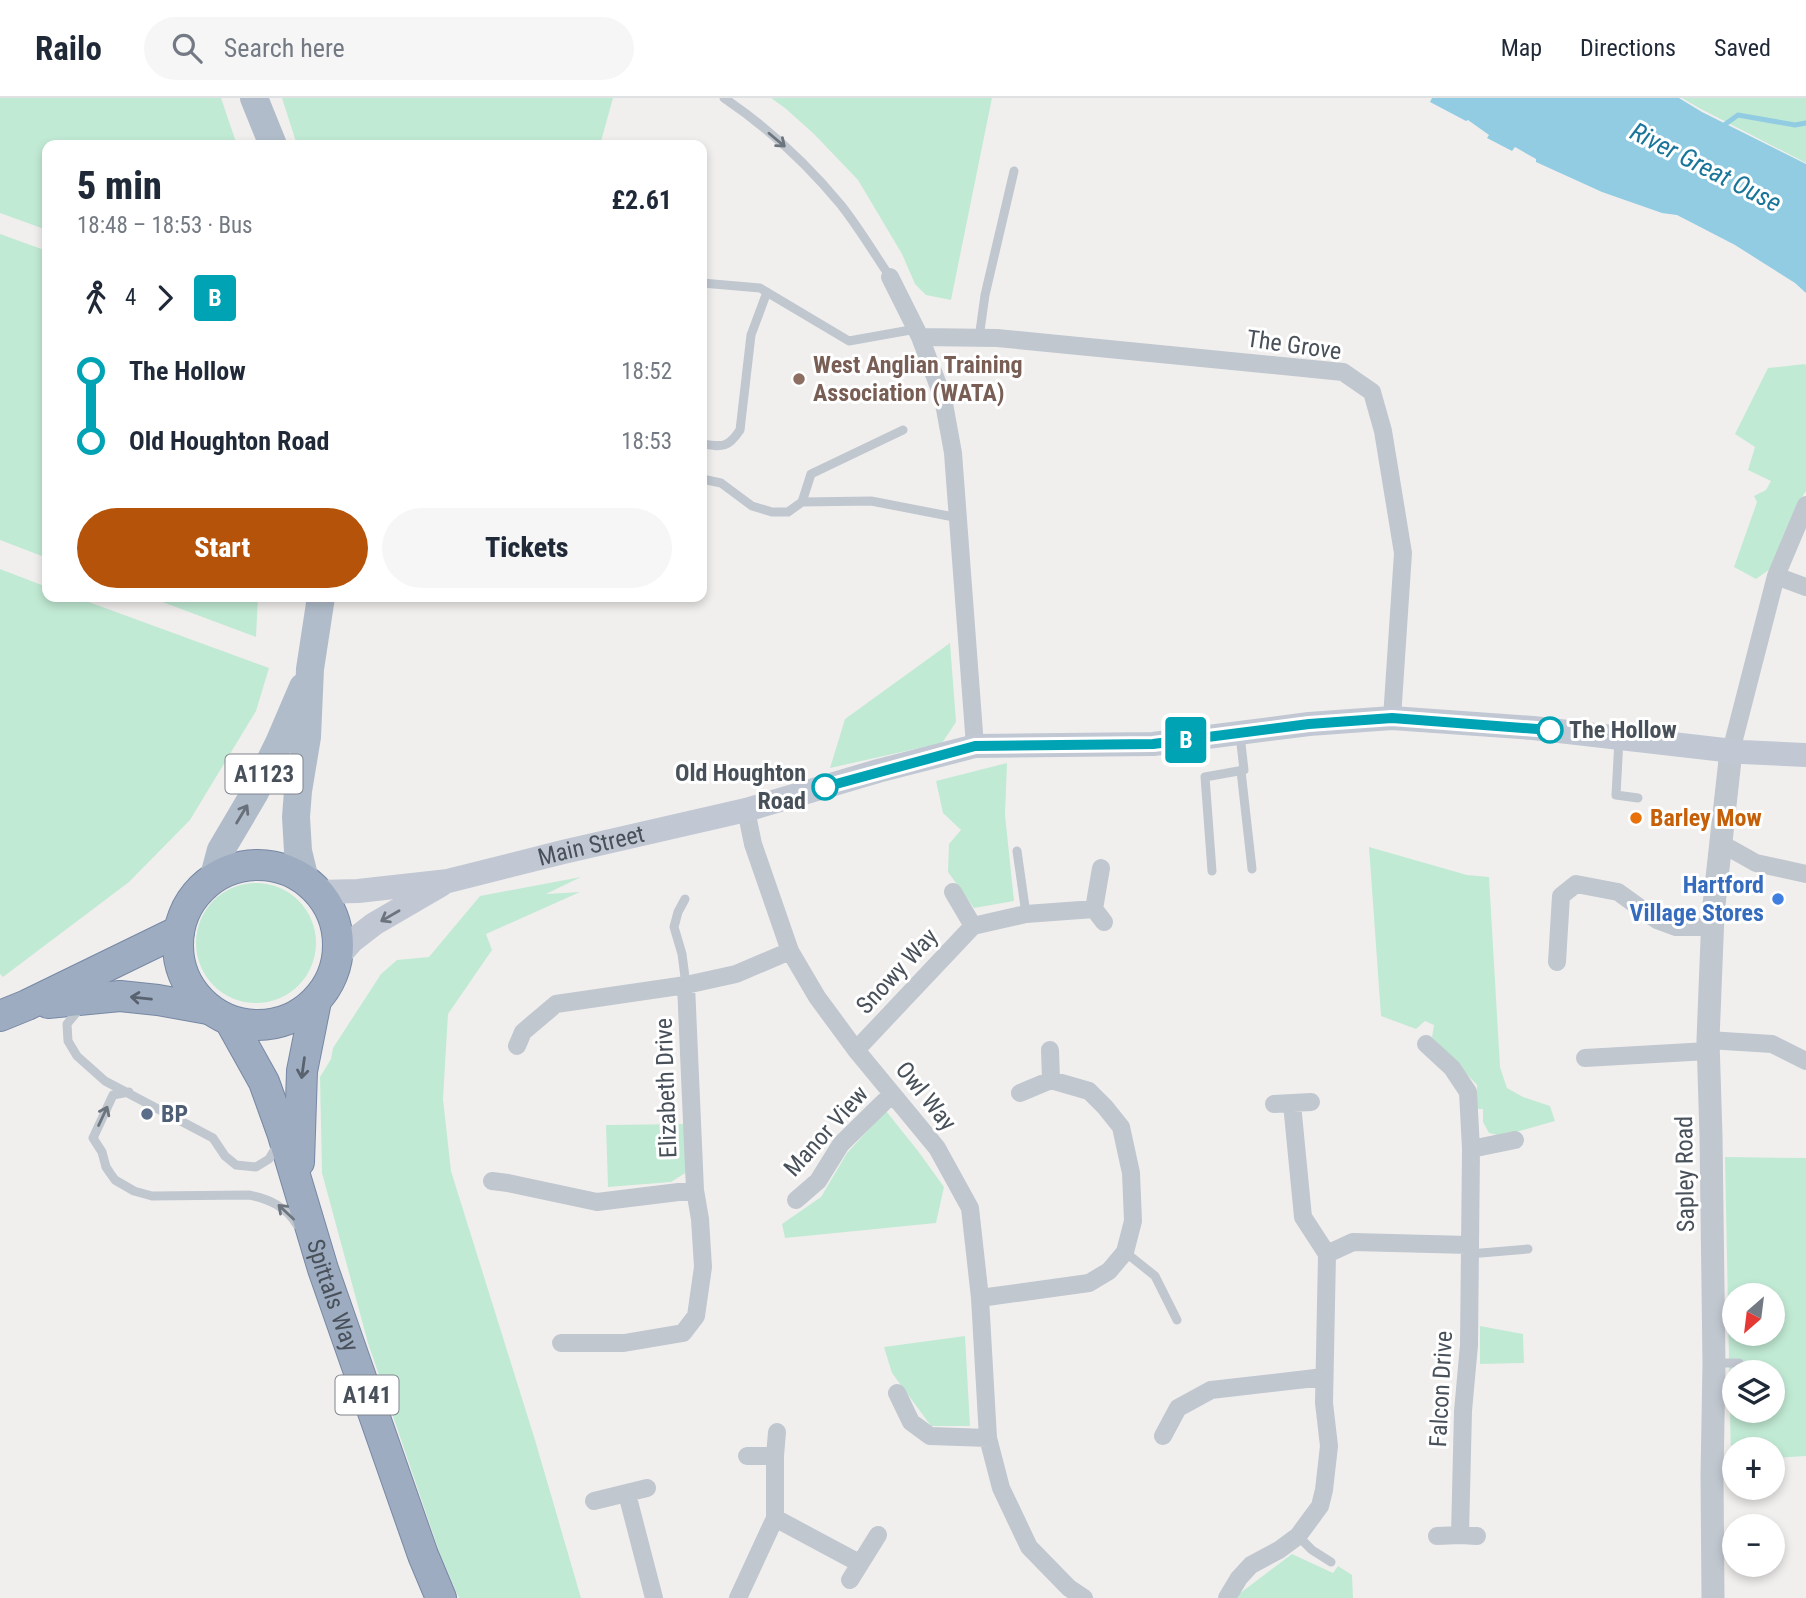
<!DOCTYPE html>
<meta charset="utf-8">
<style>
:root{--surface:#fff;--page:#f6f6f7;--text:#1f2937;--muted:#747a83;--line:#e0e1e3;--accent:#b45309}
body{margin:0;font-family:"Roboto Condensed",sans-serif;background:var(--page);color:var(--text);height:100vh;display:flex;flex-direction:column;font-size:26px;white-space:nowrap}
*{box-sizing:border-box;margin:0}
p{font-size:23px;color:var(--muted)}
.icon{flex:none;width:38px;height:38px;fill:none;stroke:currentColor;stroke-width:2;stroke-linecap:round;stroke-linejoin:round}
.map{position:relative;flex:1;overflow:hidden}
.drawer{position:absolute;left:42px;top:42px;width:665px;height:462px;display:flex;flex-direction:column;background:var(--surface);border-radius:14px;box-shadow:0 4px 10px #0003}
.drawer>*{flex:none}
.badge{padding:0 14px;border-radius:5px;font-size:24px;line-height:46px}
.needle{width:46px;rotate:208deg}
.controls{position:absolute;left:1722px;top:1185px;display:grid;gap:14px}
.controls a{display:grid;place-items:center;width:63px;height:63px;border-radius:50%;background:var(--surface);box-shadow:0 4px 10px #0003;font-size:35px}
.map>.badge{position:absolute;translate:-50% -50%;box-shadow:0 0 0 4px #fff}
.legs{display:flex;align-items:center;gap:10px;height:77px;padding:0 35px;font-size:23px}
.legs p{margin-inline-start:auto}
.headline{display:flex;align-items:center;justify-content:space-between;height:119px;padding:0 35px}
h1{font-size:38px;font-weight:800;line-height:52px}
.button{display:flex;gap:14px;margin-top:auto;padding:14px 35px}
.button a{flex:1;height:80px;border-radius:42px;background:var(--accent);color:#fff;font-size:28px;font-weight:800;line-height:80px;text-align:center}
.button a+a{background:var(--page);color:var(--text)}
ul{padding:0 35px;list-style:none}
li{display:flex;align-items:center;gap:24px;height:70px;font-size:26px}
li i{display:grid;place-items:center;width:10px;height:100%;margin:0 9px;background:currentColor}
li i::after{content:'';width:18px;height:18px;margin:-9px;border:5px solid;border-radius:50%;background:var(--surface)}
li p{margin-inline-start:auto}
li:first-child i{background:linear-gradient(#0000 50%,currentColor 0)}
li:last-child i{background:linear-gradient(currentColor 50%,#0000 0)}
header{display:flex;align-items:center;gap:42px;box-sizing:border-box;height:98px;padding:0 35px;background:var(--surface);border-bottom:2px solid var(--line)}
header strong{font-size:33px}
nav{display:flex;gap:38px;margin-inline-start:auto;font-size:24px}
.search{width:490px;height:63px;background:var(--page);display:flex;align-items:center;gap:18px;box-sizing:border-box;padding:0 24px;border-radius:38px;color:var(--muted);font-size:26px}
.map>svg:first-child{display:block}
.green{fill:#c1ead4;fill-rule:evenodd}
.water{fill:#92cce3}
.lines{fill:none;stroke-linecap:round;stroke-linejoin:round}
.stream{stroke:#92cce3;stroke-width:5}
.trunk-casing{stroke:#7688a4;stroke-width:32}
.service{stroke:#c0c7cf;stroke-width:9}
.minor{stroke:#c0c7cf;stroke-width:18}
.tertiary{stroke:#c0c7cf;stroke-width:23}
.secondary{stroke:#c1c8d3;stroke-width:24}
.primary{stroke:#b1bcca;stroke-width:28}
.trunk{stroke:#9eacc1;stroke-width:30}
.oneway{stroke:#6c747d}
.oneway2{stroke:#68707c}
.oneway3{stroke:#6c747e}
.oneway4{stroke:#59626f}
.line-1-casing{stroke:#fff;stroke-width:16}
.line-1{stroke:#00a3b4;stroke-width:10}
.education-dot{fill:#8d6e63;stroke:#fff;stroke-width:2.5}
.stop-1-dot{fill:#fff;stroke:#00a3b4;stroke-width:3.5}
.food-dot{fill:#e8710a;stroke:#fff;stroke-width:2.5}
.shop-dot{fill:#3f7fe0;stroke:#fff;stroke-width:2.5}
.service-dot{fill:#5c6f8a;stroke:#fff;stroke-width:2.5}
.labels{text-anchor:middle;stroke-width:6;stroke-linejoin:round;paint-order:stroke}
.shield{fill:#fff;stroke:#7f848c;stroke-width:2}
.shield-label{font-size:23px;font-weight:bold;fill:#48505a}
.street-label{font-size:24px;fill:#48505a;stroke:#fff}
.education-label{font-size:24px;font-weight:bold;fill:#785e54;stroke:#fff;text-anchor:start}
.stop-label{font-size:24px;font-weight:bold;fill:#48505a;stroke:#fff;text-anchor:start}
.food-label{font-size:24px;font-weight:bold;fill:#c56008;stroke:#fff;text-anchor:start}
.shop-label{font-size:24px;font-weight:bold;fill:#366cbe;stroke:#fff;text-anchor:end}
.service-label{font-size:24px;font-weight:bold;fill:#4e5e75;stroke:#fff;text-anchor:start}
.water-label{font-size:26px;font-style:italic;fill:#1a759b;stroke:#fff}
</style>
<header>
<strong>Railo</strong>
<div class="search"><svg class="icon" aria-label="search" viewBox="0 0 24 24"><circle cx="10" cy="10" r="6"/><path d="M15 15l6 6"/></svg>Search here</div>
<nav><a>Map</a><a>Directions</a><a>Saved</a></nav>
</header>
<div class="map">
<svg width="1806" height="1500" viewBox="0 0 1806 1500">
<rect width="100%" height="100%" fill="#f1efee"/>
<path class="green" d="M0 0H221L237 47H47V132L0 115Z
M282 0H613L600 47H297Z
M771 0H992L951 202 926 197 915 186 902 156 858 82 814 36 785 10Z
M1682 0H1806V65L1699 10Z
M0 136 47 153V460L0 442Z
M1805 266 1806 268V393L1798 405 1770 471 1756 481 1734 469 1757 404 1754 398 1766 392 1771 383 1748 372 1755 349 1735 336 1768 270Z
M0 471 47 489V499H75L269 570 256 613 190 722 129 784 3 879 0 876Z
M149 499H258L256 539Z
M950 545 956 624 942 645 830 670 845 621Z
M1007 665 1005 717 1014 803 974 810 948 774 949 746 961 732 943 715 936 683Z
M1369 749 1467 777 1489 779 1500 969 1507 990 1523 999 1550 1008 1555 1023 1502 1038 1489 1035 1483 1024V1011H1477V987L1432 939 1434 927 1425 923 1416 931 1381 918Z
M581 779 546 796 580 794 486 836 492 852 448 916 443 1001 451 1073 535 1342 581 1500H459L440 1456 368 1245 322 1075 320 979 331 961 333 950 381 876 397 862 429 859 480 798Z
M196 845a60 60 0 1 1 120 0a60 60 0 1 1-120 0Z
M886 1013 918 1053 944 1089 936 1125 785 1140 782 1126 821 1099 847 1055Z
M685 1026 687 1074 671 1084 608 1089 606 1027Z
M1725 1059 1806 1060V1358L1773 1360V1351H1734V1362L1731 1363ZM1734 1197H1773V1236H1734ZM1734 1274H1773V1312H1734Z
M1480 1228 1523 1236 1524 1265 1480 1266Z
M965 1238 970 1328H931L892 1275 884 1249Z
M1292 1456 1333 1475 1338 1468 1352 1477 1353 1500H1238L1239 1496Z"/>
<path class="water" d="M1432 0H1679L1702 14 1806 66V195L1795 185 1735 147 1677 117 1662 115 1602 94 1536 64V61L1515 49 1512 53 1487 40 1489 37 1468 22 1466 23 1430 4Z"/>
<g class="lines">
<path class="stream" d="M1720 30 1738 17 1795 27 1806 25"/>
<g class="trunk-casing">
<g id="trunk">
<circle cx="258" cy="847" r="80"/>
<path d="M48 905 120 898 158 902 208 911"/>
<path d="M0 918 27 907 179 833"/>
<path id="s2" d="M230 923 264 984 282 1034 323 1171 423 1457 441 1500"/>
<path d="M299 1064 302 973 316 903"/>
</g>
</g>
<path class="service" d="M724 0C767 29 808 67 841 107 859 130 874 155 890 179
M702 185 760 190 849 243 916 231
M979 240 985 197 1014 73
M702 346C723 349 728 350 740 332L751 237 767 194
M702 381 721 385 752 408 772 414H788L802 404 871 403 959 420
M802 404 811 376 903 332
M1619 641 1616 697 1638 700
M1241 673 1252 771
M1017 753 1026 816
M1212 773 1205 679 1244 672 1240 637
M685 801 678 814 674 829 682 856 686 887
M81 909 67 926 68 943 77 958 105 983 213 1040 225 1058 236 1067 256 1069 269 1061 278 1046
M129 994 113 997 93 1040 102 1054 106 1069 110 1075 115 1082 134 1093 152 1098 249 1097C270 1101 286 1109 297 1127
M1125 1154 1155 1178 1177 1222
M1469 1156 1528 1151
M1716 1265H1739
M1298 1438 1312 1452 1331 1464"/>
<path class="minor" d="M890 179 920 239 943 300 953 355 975 648
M920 239 997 240 1343 274 1372 294 1383 333 1403 455 1392 620
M1776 478 1806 489
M1731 653 1776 478 1806 407
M746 712 753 746 790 853 817 899 856 952 937 1050 970 1110 980 1200 988 1340 1001 1390 1029 1449 1069 1490 1084 1500
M1721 751H1731L1756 765 1806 776
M1101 770 1094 811 1104 824
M953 794 973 828
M1557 864 1561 798 1576 786 1618 794 1657 822 1676 829H1712
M1708 942 1772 946 1806 963
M1426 946 1452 970 1468 994 1471 1051 1469 1247 1463 1313 1460 1437
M517 948 523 934 556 906 686 887 736 876 790 853
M856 952 973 828 1026 816 1094 811
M1050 952 1051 982
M1585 960 1708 953
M1274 1006 1311 1004
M1471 1051 1515 1042
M492 1083 508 1085 597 1104 695 1092
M796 1102 818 1083 841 1046 892 996
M1327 1156 1353 1144 1469 1147
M980 1200 1089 1185 1109 1173 1125 1154 1133 1123 1131 1075 1121 1029 1105 1009 1089 993 1051 982 1020 995
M561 1245H624L683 1235 696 1218 703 1169 700 1121 695 1092 686 887
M897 1295 911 1324 930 1338 988 1340
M1163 1338 1178 1310 1211 1292 1324 1279
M747 1358H775
M627 1396 654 1500
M594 1403 647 1390
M775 1420 859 1465
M1437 1438 1460 1437 1477 1438
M850 1482 878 1437
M738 1500 775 1420V1358L777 1334
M1227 1500 1239 1480 1251 1467 1279 1452 1298 1438 1320 1408 1324 1392 1329 1348 1324 1305 1327 1156 1303 1119 1292 1006"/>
<path class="tertiary" d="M1713 1500 1712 1378 1714 1265 1711 1038 1708 942 1713 816 1731 653"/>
<g class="secondary">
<path id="s1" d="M318 794 358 793 448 783 563 754 746 712 878 673 975 648 1153 646 1309 626 1392 620 1533 630 1742 654 1806 657"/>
<path d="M337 860 352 843 374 826 441 787"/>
</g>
<path class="primary" d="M254 0 273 47
M214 778 221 752 254 696 279 645 303 589
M305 782 298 753 296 719 298 693 307 639 310 571 321 499"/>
<use href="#trunk" class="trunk"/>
</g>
<defs><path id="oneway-shaft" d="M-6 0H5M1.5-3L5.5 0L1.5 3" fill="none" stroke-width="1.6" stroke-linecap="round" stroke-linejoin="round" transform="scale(1.75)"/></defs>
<g class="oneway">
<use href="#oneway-shaft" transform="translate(777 42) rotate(40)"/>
<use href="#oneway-shaft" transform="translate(103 1018) rotate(-65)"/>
<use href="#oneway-shaft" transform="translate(286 1114) rotate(-137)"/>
</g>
<use class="oneway2" href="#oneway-shaft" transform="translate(242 716) rotate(-59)"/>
<use class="oneway3" href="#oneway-shaft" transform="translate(390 818) rotate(150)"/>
<g class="oneway4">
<use href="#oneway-shaft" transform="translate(141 900) rotate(-174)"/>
<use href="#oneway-shaft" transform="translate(303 970) rotate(98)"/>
</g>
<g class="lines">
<g class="line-1-casing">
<path id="line-1" d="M825 689 975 648 1153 646 1309 626 1392 620 1550 632"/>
</g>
<use href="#line-1" class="line-1"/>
</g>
<circle class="education-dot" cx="799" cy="281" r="7"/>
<g class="stop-1-dot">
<circle cx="1550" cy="632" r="12"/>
<circle cx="825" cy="689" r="12"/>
</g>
<circle class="food-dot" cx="1636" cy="720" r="7"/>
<circle class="shop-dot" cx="1778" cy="801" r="7"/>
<circle class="service-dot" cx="147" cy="1016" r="7"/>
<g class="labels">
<g class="shield">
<rect x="225.5" y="656.5" width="77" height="39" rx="5"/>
<rect x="335.5" y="1277.5" width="63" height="39" rx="5"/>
</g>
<g class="shield-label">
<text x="264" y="684">A1123</text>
<text x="367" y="1305">A141</text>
</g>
<g class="street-label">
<text transform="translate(1294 247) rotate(8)" y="8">The Grove</text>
<text dy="8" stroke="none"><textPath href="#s1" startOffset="278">Main Street</textPath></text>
<text transform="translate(897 873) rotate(-47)" y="8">Snowy Way</text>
<text transform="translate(666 990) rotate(-92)" y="8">Elizabeth Drive</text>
<text transform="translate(926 998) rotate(51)" y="8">Owl Way</text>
<text transform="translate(826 1033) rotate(-48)" y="8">Manor View</text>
<text transform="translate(1685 1076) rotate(-91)" y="8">Sapley Road</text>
<text dy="8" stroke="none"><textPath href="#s2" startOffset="294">Spittals Way</textPath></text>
<text transform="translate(1441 1291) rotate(-87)" y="8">Falcon Drive</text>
</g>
<g class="education-label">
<text x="813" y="275">West Anglian Training<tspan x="813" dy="28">Association (WATA)</tspan></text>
</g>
<g class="stop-label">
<text x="1569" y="640">The Hollow</text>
<text x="806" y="683" text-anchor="end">Old Houghton<tspan x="806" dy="28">Road</tspan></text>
</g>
<g class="food-label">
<text x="1650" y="728">Barley Mow</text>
</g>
<g class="shop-label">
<text x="1764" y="795">Hartford<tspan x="1764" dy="28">Village Stores</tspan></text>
</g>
<g class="service-label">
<text x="161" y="1024">BP</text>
</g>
<g class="water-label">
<text transform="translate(1706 69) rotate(27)" y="9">River Great Ouse</text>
</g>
</g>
</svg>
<div class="controls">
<a><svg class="needle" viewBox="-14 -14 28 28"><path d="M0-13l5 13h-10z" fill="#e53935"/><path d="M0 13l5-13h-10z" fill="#747a83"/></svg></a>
<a><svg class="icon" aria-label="layers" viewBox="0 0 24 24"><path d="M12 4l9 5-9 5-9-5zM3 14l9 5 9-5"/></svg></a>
<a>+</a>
<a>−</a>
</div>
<b class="badge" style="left:1186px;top:642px;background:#00a3b4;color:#fff">B</b>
<section class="drawer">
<div class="headline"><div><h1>5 min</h1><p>18:48 – 18:53 · Bus</p></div><b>£2.61</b></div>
<div class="legs"><svg class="icon" aria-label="walk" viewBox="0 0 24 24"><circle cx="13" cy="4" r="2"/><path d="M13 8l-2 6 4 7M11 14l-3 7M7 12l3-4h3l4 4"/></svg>4<svg class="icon" aria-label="forward" viewBox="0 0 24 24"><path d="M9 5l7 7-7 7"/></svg><b class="badge" style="background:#00a3b4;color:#fff">B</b></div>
<ul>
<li><i style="color:#00a3b4"></i><b>The Hollow</b><p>18:52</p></li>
<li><i style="color:#00a3b4"></i><b>Old Houghton Road</b><p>18:53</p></li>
</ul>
<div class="button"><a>Start</a><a>Tickets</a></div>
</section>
</div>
